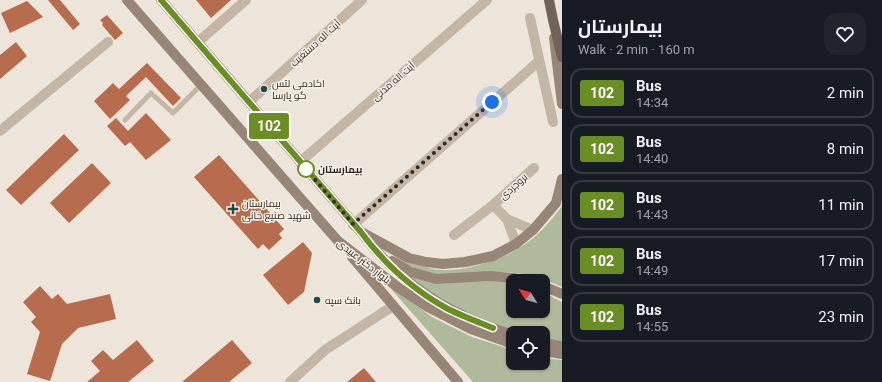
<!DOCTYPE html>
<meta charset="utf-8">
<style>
:root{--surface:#171b24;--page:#20242c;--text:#f1f3f6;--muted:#9ea1a6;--line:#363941}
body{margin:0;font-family:Roboto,Cairo,sans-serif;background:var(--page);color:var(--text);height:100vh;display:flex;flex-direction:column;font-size:15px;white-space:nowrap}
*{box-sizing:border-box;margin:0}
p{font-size:13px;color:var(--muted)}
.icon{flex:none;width:22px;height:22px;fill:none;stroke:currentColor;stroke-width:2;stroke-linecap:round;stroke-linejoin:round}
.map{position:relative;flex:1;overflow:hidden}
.details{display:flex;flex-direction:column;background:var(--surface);width:320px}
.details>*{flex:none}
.badge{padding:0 8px;border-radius:3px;font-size:14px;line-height:26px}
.needle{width:26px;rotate:307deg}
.controls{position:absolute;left:506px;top:274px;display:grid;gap:8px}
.controls a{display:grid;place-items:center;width:44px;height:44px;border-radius:8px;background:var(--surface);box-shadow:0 1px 3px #0004;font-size:20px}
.you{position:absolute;width:20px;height:20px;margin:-10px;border:3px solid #fff;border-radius:50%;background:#1a73e8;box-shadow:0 0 0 6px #1a73e833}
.map>.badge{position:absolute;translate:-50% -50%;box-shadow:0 0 0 2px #fff}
.round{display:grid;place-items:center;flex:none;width:42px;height:42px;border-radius:12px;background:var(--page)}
.head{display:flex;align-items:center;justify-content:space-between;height:68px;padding:0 16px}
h1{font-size:19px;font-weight:700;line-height:30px}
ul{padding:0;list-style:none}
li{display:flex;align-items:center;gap:12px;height:50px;margin:0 8px 6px;padding:0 8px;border:2px solid var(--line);border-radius:12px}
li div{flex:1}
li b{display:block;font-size:15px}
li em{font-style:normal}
li .badge{min-width:44px;font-weight:700;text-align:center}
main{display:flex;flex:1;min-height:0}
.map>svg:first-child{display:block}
.green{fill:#aeba9b}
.building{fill:#b76d4d}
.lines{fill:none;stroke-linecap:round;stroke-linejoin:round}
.service{stroke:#c4b6a7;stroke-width:5}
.minor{stroke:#c4b6a7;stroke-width:10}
.secondary{stroke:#978578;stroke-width:10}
.primary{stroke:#716359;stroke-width:10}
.line-casing{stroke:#fff;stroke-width:9}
.line{stroke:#6b8e23;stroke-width:6}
.walk{stroke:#312a26;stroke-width:4;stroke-dasharray:0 7.2}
.poi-dot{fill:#21484d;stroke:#f6efe4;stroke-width:1.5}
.stop-dot{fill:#fff;stroke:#6b8e23;stroke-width:2}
.labels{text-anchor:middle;stroke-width:3;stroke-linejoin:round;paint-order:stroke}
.street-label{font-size:10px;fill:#312a26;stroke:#f6efe4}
.poi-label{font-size:10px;fill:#312a26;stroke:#f6efe4;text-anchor:start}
.stop-label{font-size:10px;font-weight:bold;fill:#312a26;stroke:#f6efe4;text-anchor:start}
</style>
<main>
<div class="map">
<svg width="562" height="382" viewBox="0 0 562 382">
<rect width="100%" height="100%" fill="#ede5d9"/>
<path class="green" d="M562 206V287C528 271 512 271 476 273 464 274 450 277 439 275 415 271 403 263 384 249 398 256 413 264 429 268 443 272 460 270 474 266 514 257 538 239 562 206Z
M402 271 462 282 493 281 513 283V311H543V292L562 302V341L543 339V333H519L507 329 455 307 421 286Z
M384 281 432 317 472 337 513 350V363H543V358L562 360V382H473Z"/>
<path class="building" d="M48 0H60L80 24 73 30Z
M196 0H231L211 18Z
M27 1 43 17 10 33 1 13Z
M107 15 123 33 115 40 102 25 103 23 100 20Z
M16 42 27 56 0 79V55Z
M147 63 181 98 173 106 146 77 126 96 130 100 110 119 94 101 113 83 119 89Z
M146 113 171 140 146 160 130 142 125 146 107 126 116 118 128 131Z
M64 134 79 150 21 205 6 190Z
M219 155 284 229 279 234 282 238 269 250 263 244 258 249 194 177Z
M92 163 111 183 69 223 50 203Z
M303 242 312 253 304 292 288 305 263 275Z
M40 286 52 299 58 294 67 304 110 294 116 319 78 328 62 344 50 381 27 374 40 332 31 322 36 317 23 302Z
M137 340 154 361 128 382H87L100 371 91 361 103 350 113 360Z
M232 340 252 363 229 382H182Z
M364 368 376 382H347Z"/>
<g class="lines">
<path class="service" d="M125 120 151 93 173 113 201 85"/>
<path class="minor" d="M530 18 553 122
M198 42 246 0
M249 102 362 0
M0 131 108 42
M300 162 487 0
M493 205 507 219 533 230
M507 219 516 244
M353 225 539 61
M454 235 493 205 534 168
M290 382 325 350 393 306"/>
<path class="secondary" d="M127 0 338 241 399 288 428 307 471 329 513 344
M161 0 360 231C401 285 449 315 513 335
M554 38 562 104
M363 233 409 258 426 262 443 264 465 262 493 256 516 244 533 230 556 203 562 179
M352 257 458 382
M392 261 411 272 436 279 490 276 513 278 529 281
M543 286 562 294
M543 343 562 346
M543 351 562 354"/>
<path class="primary" d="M549 0 553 20 562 57"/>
</g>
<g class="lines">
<g class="line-casing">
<path id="line" d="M161 0 360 231C383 262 413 290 448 309 462 316 478 322 493 328"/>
</g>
<use href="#line" class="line"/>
<path class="walk" d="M306 169 353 224 492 102"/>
</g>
<g class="poi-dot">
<circle cx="264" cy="89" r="4"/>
<path d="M231 203h4v4h4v4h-4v4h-4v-4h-4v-4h4z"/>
<circle cx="317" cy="300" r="4"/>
</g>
<circle class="stop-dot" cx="306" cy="169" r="8"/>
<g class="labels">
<g class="street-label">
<text transform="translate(315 43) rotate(-42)" y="4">آیت اله دستغیب</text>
<text transform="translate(393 81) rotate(-41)" y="4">آیت اله مدنی</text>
<text transform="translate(513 186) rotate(-42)" y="4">بروجردی</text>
<text transform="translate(364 261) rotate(38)" y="4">بلوار دکتر عبیدی</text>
</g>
<g class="poi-label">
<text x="272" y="87">اکادمی لتس<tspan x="272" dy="12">گو پارسا</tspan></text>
<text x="242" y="207">بیمارستان<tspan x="242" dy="12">شهید صنیع خانی</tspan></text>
<text x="325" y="304">بانک سپه</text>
</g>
<g class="stop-label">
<text x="318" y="173">بیمارستان</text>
</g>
</g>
</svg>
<div class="controls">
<a><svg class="needle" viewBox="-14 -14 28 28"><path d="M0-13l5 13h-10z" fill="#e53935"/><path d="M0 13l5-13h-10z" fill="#9ea1a6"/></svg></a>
<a><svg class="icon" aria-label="locate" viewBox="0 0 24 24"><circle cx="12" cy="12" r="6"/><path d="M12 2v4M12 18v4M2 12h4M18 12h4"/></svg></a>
</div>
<div class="you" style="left:492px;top:102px"></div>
<b class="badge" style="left:269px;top:126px;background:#6b8e23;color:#fff">102</b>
</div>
<section class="details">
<div class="head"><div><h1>بیمارستان</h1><p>Walk · 2 min · 160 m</p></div><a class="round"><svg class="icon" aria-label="heart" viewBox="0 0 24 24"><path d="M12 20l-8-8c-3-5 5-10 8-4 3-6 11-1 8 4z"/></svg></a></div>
<ul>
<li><span class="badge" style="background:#6b8e23;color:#fff">102</span><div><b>Bus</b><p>14:34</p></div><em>2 min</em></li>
<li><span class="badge" style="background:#6b8e23;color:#fff">102</span><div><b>Bus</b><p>14:40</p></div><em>8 min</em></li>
<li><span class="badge" style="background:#6b8e23;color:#fff">102</span><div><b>Bus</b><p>14:43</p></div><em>11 min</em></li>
<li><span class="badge" style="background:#6b8e23;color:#fff">102</span><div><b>Bus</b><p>14:49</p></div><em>17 min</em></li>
<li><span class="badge" style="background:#6b8e23;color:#fff">102</span><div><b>Bus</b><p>14:55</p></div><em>23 min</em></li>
</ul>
</section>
</main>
